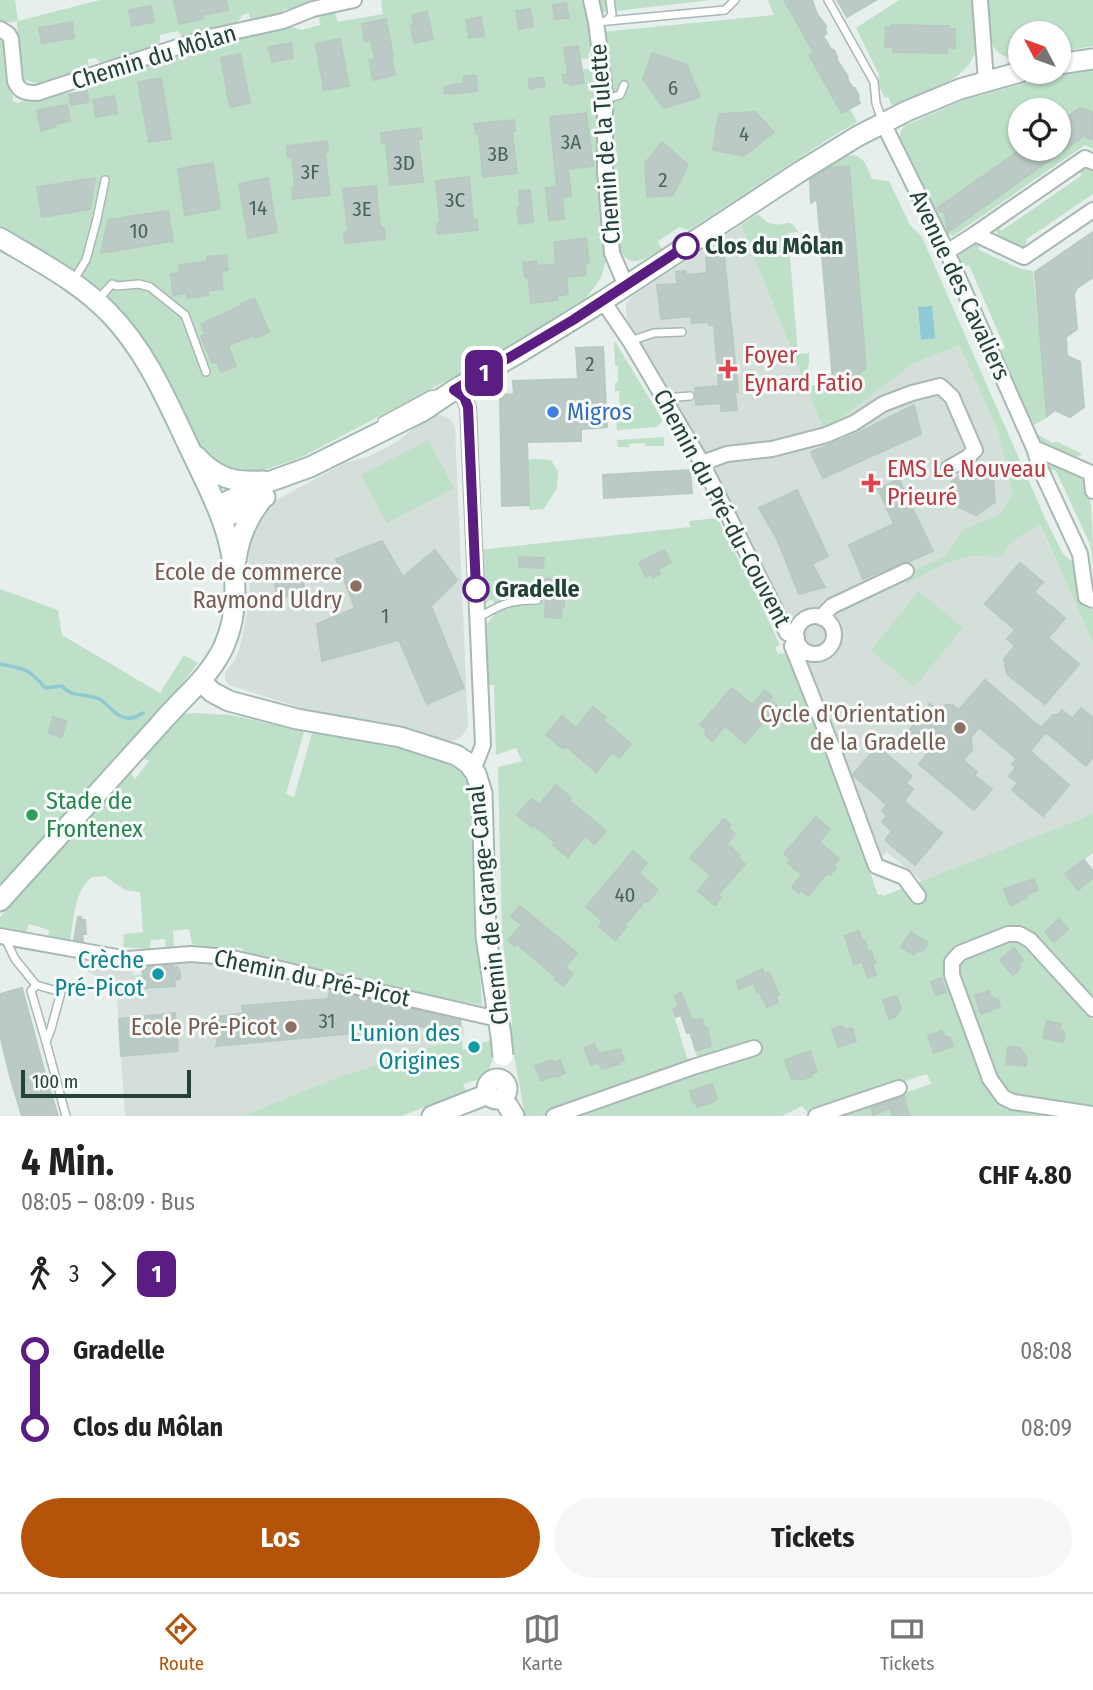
<!DOCTYPE html>
<html lang="de">
<meta charset="utf-8">
<style>
:root{--surface:#fff;--page:#f6f6f6;--text:#222;--muted:#767676;--line:#e0e0e0;--accent:#b45309}
body{margin:0;font-family:"Fira Sans Condensed",sans-serif;background:var(--page);color:var(--text);height:100vh;display:flex;flex-direction:column;font-size:26px;white-space:nowrap}
*{box-sizing:border-box;margin:0}
p{font-size:23px;color:var(--muted)}
.icon{flex:none;width:38px;height:38px;fill:none;stroke:currentColor;stroke-width:2;stroke-linecap:round;stroke-linejoin:round}
.map{position:relative;height:1116px;overflow:hidden}
.details{display:flex;flex-direction:column;background:var(--surface);flex:1}
.details>*{flex:none}
.badge{padding:0 14px;border-radius:10px;font-size:24px;line-height:46px}
.needle{width:46px;rotate:311deg}
.fabs{position:absolute;left:1008px;top:21px;display:grid;gap:14px}
.fabs a{display:grid;place-items:center;width:63px;height:63px;border-radius:50%;background:var(--surface);box-shadow:0 2px 5px #0004;font-size:35px}
.scale{position:absolute;left:21px;bottom:18px;width:170px;box-sizing:border-box;padding-left:7px;border:4px solid #24423a;border-top:0;font-size:19px;line-height:24px;white-space:nowrap;color:#24423a;-webkit-text-stroke:5px #f7fbf9;paint-order:stroke}
.map>.badge{position:absolute;translate:-50% -50%;box-shadow:0 0 0 4px #fff}
.legs{display:flex;align-items:center;gap:10px;height:77px;padding:0 21px;font-size:23px}
.legs p{margin-inline-start:auto}
.headline{display:flex;align-items:center;justify-content:space-between;height:119px;padding:0 21px}
h1{font-size:38px;font-weight:700;line-height:52px}
.button{display:flex;gap:14px;margin-top:auto;padding:14px 21px}
.button a{flex:1;height:80px;border-radius:42px;background:var(--accent);color:#fff;font-size:28px;font-weight:700;line-height:80px;text-align:center}
.button a+a{background:var(--page);color:var(--text)}
ul{padding:0 21px;list-style:none}
li{display:flex;align-items:center;gap:24px;height:77px;font-size:26px}
li i{display:grid;place-items:center;width:10px;height:100%;margin:0 9px;background:currentColor}
li i::after{content:'';width:18px;height:18px;margin:-9px;border:5px solid;border-radius:50%;background:var(--surface)}
li p{margin-inline-start:auto}
li:first-child i{background:linear-gradient(#0000 50%,currentColor 0)}
li:last-child i{background:linear-gradient(currentColor 50%,#0000 0)}
.tabs{display:flex;justify-content:space-around;align-items:center;height:98px;border-top:2px solid var(--line);background:var(--surface);font-size:19px;color:var(--muted)}
.tabs a{display:grid;justify-items:center;gap:4px}
.tabs .active{color:var(--accent)}
.map>svg:first-child{display:block}
.built{fill:#d4dfda}
.green{fill:#bfe0c8;fill-rule:evenodd}
.water{fill:#8ec9d4}
.lines{fill:none;stroke-linecap:round;stroke-linejoin:round}
.stream{stroke:#8ec9d4;stroke-width:3.5}
.building{fill:#bbcac4;stroke:#b8c9c2;stroke-width:2}
.lane-casing{stroke:#a8b8b2;stroke-width:10}
.street-casing{stroke:#a8b8b2;stroke-width:18}
.secondary-casing{stroke:#a4bbb3;stroke-width:23}
.lane{stroke:#fff;stroke-width:7}
.street{stroke:#fff;stroke-width:14}
.secondary{stroke:#fff;stroke-width:19}
.secondary-bridge-casing{stroke:#a4bbb3;stroke-width:23;stroke-linecap:butt}
.secondary-bridge{stroke:#fff;stroke-width:19}
.line-1-casing{stroke:#fff;stroke-width:16}
.line-1{stroke:#5a1e82;stroke-width:10}
.stop-1-dot{fill:#fff;stroke:#5a1e82;stroke-width:3.5}
.health-dot{fill:#e0444e;stroke:#f7fbf9;stroke-width:2.5}
.shop-dot{fill:#3f7fe0;stroke:#f7fbf9;stroke-width:2.5}
.education-dot{fill:#8d6e63;stroke:#f7fbf9;stroke-width:2.5}
.leisure-dot{fill:#2e9e5b;stroke:#f7fbf9;stroke-width:2.5}
.culture-dot{fill:#0f9aa8;stroke:#f7fbf9;stroke-width:2.5}
.labels{text-anchor:middle;stroke-width:6;stroke-linejoin:round;paint-order:stroke}
.number-label{font-size:21px;fill:#4a645c}
.street-label{font-size:24px;fill:#24423a;stroke:#f7fbf9}
.stop-label{font-size:24px;font-weight:bold;fill:#24423a;stroke:#f7fbf9;text-anchor:start}
.health-label{font-size:24px;fill:#be3a42;stroke:#f7fbf9;text-anchor:start}
.shop-label{font-size:24px;fill:#366cbe;stroke:#f7fbf9;text-anchor:start}
.education-label{font-size:24px;fill:#785e54;stroke:#f7fbf9;text-anchor:end}
.leisure-label{font-size:24px;fill:#27864d;stroke:#f7fbf9;text-anchor:start}
.culture-label{font-size:24px;fill:#0d838f;stroke:#f7fbf9;text-anchor:end}
</style>
<div class="map">
<svg width="1093" height="1116" viewBox="0 0 1093 1116">
<rect width="100%" height="100%" fill="#e6efeb"/>
<path class="built" d="M741 225 824 431 913 364 959 345 1093 643V814L922 881 887 852 878 859 786 617 700 442 628 321 626 313V304L632 296Z
M438 415 444 416 451 420 455 427 468 727 463 735 456 740 445 741 397 728 307 710 229 685 225 680V673L235 660 241 643 250 597 248 549 252 532 262 514 270 505 278 499 347 462 367 457 397 442 416 426Z
M140 951 231 956 232 968 461 1019 465 1036 338 1077 242 1116H125L117 997 109 988 93 974 85 970 87 960 132 969 133 975 142 974Z"/>
<path class="green" d="M0 0H15L18 21 100 0H329L283 10 284 15 251 22 249 13 242 15 237 24 183 38 178 31 160 35 159 46 102 65 96 58 88 59 89 70 42 86 27 80 21 82 19 78 17 21 0 24Z
M384 0H586L593 49 588 54 589 58 578 60 580 70 592 68 597 72 607 257 601 278 587 297 529 334 465 371 300 458 264 470 235 474 221 468 203 451 155 357 138 332 115 306 102 294 0 228V35L5 36 10 63 13 101 17 103 59 91 69 94 86 91 92 80 204 42 287 25 302 30 320 25 319 13 334 10 338 22 383 14 381 1Z
M597 0H711L599 13Z
M768 0H784L814 53 810 56 841 113 850 109 857 122 830 138 689 230 679 227 658 241 661 249C640 263 624 271 617 239L602 32 774 15Z
M899 0H972C973 16 979 39 974 55 964 83 918 94 892 105L888 97 885 98 878 84 879 75 856 28Z
M986 0H1093V46L1059 52V33H1020V59C1013 61 1011 59 1004 56 985 47 988 18 986 0Z
M1093 70V149L1085 145 953 236 945 233 900 140V133L904 126 964 100 1025 83ZM1020 110H1059V149H1020Z
M853 155C866 158 867 168 872 179L889 181 910 225 922 237 1046 520 1063 554 1074 563 1075 582 1081 587 1080 603 1093 610V643L1040 524 1012 541 1001 557 970 556 942 565 907 583 902 575 945 557 963 530 1001 514 1012 494 1008 470 998 431 959 345 913 364 824 431 741 225 758 214C762 218 767 223 773 224 785 227 790 216 798 232L788 233 798 354 809 353V365L805 373 811 385C822 387 826 382 833 375L835 391 866 368 849 167 826 168 841 157Z
M1080 165 1093 166V194L1027 239 1025 248C1014 243 996 240 995 226L999 222 1001 231 1081 176Z
M979 241V250L1021 269 1033 271 1048 417 1034 425 997 352 1005 348 969 265 959 268C955 251 966 249 979 241Z
M614 343H616L662 419 661 423 656 427 617 430 615 408H620L619 391H615V383L618 382V366H615Z
M1038 435 1053 443 1056 441 1082 454 1074 459 1040 444 1036 436Z
M664 437V446H646L645 443 629 444V447H618L617 440Z
M428 440 454 488 387 523 361 475Z
M1043 456C1054 461 1075 468 1083 475 1093 485 1093 548 1093 566L1090 544 1056 471 1043 467Z
M537 459 551 460 558 472 557 488 544 509 529 510 528 460Z
M717 518 754 589 780 645 775 647 778 654 787 653 827 745 878 895 882 894 883 896 1093 814V853L1084 860 1093 871V1001L1032 934 952 952 986 1083 1060 1116H835L931 1084 927 1074 890 1086 888 1083 883 1085V1088L809 1114 802 1106 782 1116H567L698 1061 696 1051 705 1048 709 1035 702 1020H693L685 1004 672 1009 689 1064 601 1093 542 1116H525L510 1033 512 1022 502 934 498 767 522 761 516 748 496 755 494 685 483 684 482 630 494 615V601L490 600 480 609 478 550 690 527 689 521Z
M0 589 58 610 62 635 160 693 184 655 198 663 175 693 130 743 0 886Z
M919 591 963 628 914 687 871 650Z
M194 713 231 715 304 732 286 794 294 797 312 733 419 752 457 768 471 787V808L482 1005 407 991 244 956 243 949 236 947 235 954 192 944 189 929 173 931 174 949H166L165 939 151 940 150 949 123 947 124 934 143 932 140 892 125 890 105 876C103 876 95 877 93 877 75 886 73 923 70 941L48 936 49 930 29 924 26 932 0 927V917L130 772 135 779 149 761 141 757 175 720 184 714Z
M1016 940 1024 944 1093 1020V1109L1016 1096 1007 1091 996 1077 957 973 959 963 963 959Z
M462 1037 463 1050 491 1040 493 1059 489 1069 482 1073 477 1080 463 1084 466 1091 402 1116H242L338 1077Z"/>
<path class="water" d="M932 306 935 338 921 340 918 307Z"/>
<g class="lines">
<path class="stream" d="M0 664C23 668 30 669 45 688L62 686C72 698 86 693 99 699 109 704 115 717 127 718 134 719 138 716 143 713"/>
</g>
<path class="building" d="M174 0H226L228 10 202 15 203 19 179 24Z
M784 0H812L817 14 826 26 825 29 827 33 823 36 831 49 834 50 837 57V60L848 77 847 79 853 88H855L859 96 858 99 860 103 842 113 809 55 814 53Z
M837 0H876L847 17Z
M566 3 569 18 555 19 553 5Z
M151 6 154 22 132 26 129 10Z
M530 9 533 26 519 29 516 11Z
M427 12 433 39 414 43 411 25H414L412 15Z
M481 17 484 36 469 38 466 20Z
M386 19 393 56 391 57 395 75 373 80 369 60 375 59 371 40 365 42 362 24Z
M72 22 74 38 42 43 39 28Z
M892 25 949 26V29H955V48L947 47V53L893 52V47H885L886 27 892 28Z
M340 39 349 86 324 90 316 44Z
M291 43 293 58 272 62 269 47Z
M578 46 584 83 570 85V83H564L563 75 568 74 564 48Z
M652 53 687 65 700 97 664 108 643 79Z
M240 54 250 103 230 107 221 58Z
M464 76H476L477 91 450 94V93H445L444 87 464 83Z
M543 77 545 86 530 89 528 79Z
M161 78 171 139 149 142 138 82Z
M87 91 89 102 71 105 69 94Z
M114 96 117 113 96 117 93 100Z
M67 105 70 121 56 124V126L41 131 37 110Z
M1080 108 1093 113V140L1084 136 948 232 945 213 936 209 1022 149H1059V123Z
M755 112 774 132 744 156 713 150 719 114Z
M586 113 593 166 568 169 571 196 562 197 564 219 549 220 546 188 557 187 550 117Z
M514 120 515 131H512L517 173 483 177 479 134H476L474 124Z
M420 128 422 139H418L423 182 390 185 386 143H382L381 133Z
M327 141 328 152 325 153 330 195 293 199 292 188H295L292 156 288 157 287 146Z
M662 142 688 165 673 195 647 197 645 163Z
M213 163 220 209 185 215 178 169Z
M849 166 866 368 834 392 817 199 811 203 810 180 829 168Z
M469 177 473 220 477 219 478 230 438 234 437 224 440 223 436 181Z
M95 178 90 209 42 217 37 187Z
M268 178 277 232 248 238 239 184Z
M376 186 380 228H384L385 239 345 243 344 232H348L343 189Z
M530 190 533 222 519 224 517 208 520 207 519 191Z
M168 211 173 241 101 253 108 220Z
M1093 232V277L1077 288 1075 292 1074 295 1077 329 1066 337 1067 356 1080 362 1084 407 1070 417 1055 410 1047 416 1035 272Z
M586 238 589 263H585L586 275 566 277 568 294 557 296V300L531 303 528 277H525L523 263 536 261 537 266 556 264 554 242Z
M226 255 228 270 221 271 223 289 208 291V295L187 298V293L173 295 171 274 180 273 179 265 207 262V257Z
M724 256 738 392H735L737 410 721 411V403L696 405 695 388 719 386 714 325H709V322L692 323 691 316 661 319 657 285 677 284 676 272 686 271V275L707 273 706 258Z
M254 298 269 332 255 338 253 335 228 346 236 366 221 372 217 362 212 363 201 336 205 335 201 324 241 306 240 304Z
M603 347 607 427 581 429V441L527 442 529 505 502 506 500 395 514 394 513 381 578 379 576 348Z
M914 405 921 434 823 478 811 452 858 433Z
M972 468 993 478 995 502 976 515 954 505 952 481Z
M690 470 692 493 604 498 603 475Z
M899 479 904 491 933 551 908 562H902L863 579 849 545 894 524 878 489Z
M797 490 828 556 812 564 825 587 799 594 777 539 759 508Z
M382 541 403 577 435 550 457 580 431 606 464 688 427 704 399 640 322 661 317 624 355 608 336 559Z
M664 550 671 562 658 569 660 574 653 578 651 574 646 577 639 563Z
M519 557 544 558 543 568 519 567Z
M1020 563 1043 582 1034 592 1065 618 1048 638 1079 664 1045 704 1007 674 1004 659 1015 646 1007 639 1015 630 985 604Z
M302 573 305 594 278 598 274 578Z
M544 579 565 580 564 606 562 609 561 618 545 617 546 590H544Z
M985 680 1041 728 1053 715H1058L1062 710 1072 719 1081 708 1093 718V757L1086 766 1046 732 1030 751 1069 785 1043 816 1012 790 1018 783 1009 776 1016 768 1012 764 1017 759 979 727 971 737 972 750 963 760 977 772 974 775 992 789 974 810 919 764 928 753 906 734 916 722 906 714 912 707 921 715 930 704 940 712 946 705H952L959 710Z
M732 688 752 705 765 690 772 697 769 700 777 706 745 743 725 726 712 741 705 734 707 731 700 725Z
M593 707 606 717 603 720 631 744 619 758 612 752 596 772 566 746 563 749 546 735 562 716 576 728Z
M53 717 66 721 62 737 49 733Z
M877 746 912 776 906 783 913 789 904 801 942 833 915 865 885 840 892 831 882 822 887 816 882 811 887 805 853 775Z
M556 785 571 798 569 800 606 831 594 844 585 836 568 857 553 845 555 843 544 833 533 825 532 827 517 815 531 799 539 805Z
M816 817 830 829 819 842 839 859 833 866 836 868 830 875 827 873 808 896 801 890 799 893 792 887 802 875 788 863 791 860 784 854Z
M724 819 731 825 728 828 735 834 727 844 740 855 738 858 745 864 718 895 721 898 715 905 698 891 711 875 690 858Z
M633 851 647 863 639 873 658 890 647 902 645 901 624 926 626 927 615 940 599 926 603 922 586 907Z
M1084 860 1093 871V878L1078 890 1065 874Z
M1034 879 1038 890 1026 894 1027 898 1019 900 1020 902 1010 905 1004 889Z
M520 906 577 953 565 967 573 974 563 986 555 979 557 978 517 944 515 946 508 940 522 925 511 916Z
M78 917H81L82 920H85L86 934H82L83 941 74 940Z
M1059 919 1068 929 1054 942 1045 932Z
M859 931 862 941 865 940 868 951H871L875 963H872L876 975 868 978 862 961 854 964 845 936Z
M911 932 928 943 924 950 916 952 914 955 901 947Z
M1014 948 1023 960 1020 962 1019 970 1013 975 1000 960Z
M173 965V968L178 967 180 973V979L174 980 175 986 144 988 142 968Z
M762 969 764 974 769 972 779 995 776 996 778 1002 767 1007 765 1000H763L759 991 757 992 754 983 739 989 737 981Z
M941 978 946 992 936 995 931 982Z
M22 988 45 1074 58 1116H22L10 1076 0 1035V994Z
M330 990 460 1020V1026L442 1029V1025L216 1046 218 1038H214L218 1017 243 1013 242 1006 328 999Z
M989 991 991 997 998 1000 1000 1007 981 1014 975 995Z
M681 993 692 1020 702 1019 704 1027 707 1028 711 1046 696 1051 690 1032 687 1033 681 1015 676 1017 673 1009 679 1006 675 996Z
M897 996 901 1008 895 1017 889 1019 883 1000Z
M175 1013 178 1051 121 1056 119 1019Z
M1047 1021 1061 1024 1060 1028 1065 1034 1063 1042 1043 1038Z
M842 1026 844 1030 852 1028 856 1041 838 1047 832 1029Z
M942 1031 943 1035 950 1038 953 1046 934 1053 928 1036Z
M594 1044 599 1054 614 1050V1051L620 1049 624 1060 618 1062 619 1064 602 1069 599 1062 591 1065 584 1048Z
M1008 1047 1020 1048 1027 1058 1026 1066 1006 1064Z
M810 1051 817 1072 813 1073 811 1077 800 1080 797 1078 792 1080 785 1060Z
M552 1060 554 1063 560 1060 565 1073 557 1077 556 1075 541 1081 535 1066Z
M712 1084 717 1099 713 1101V1102L697 1107 695 1102 693 1103 690 1091Z
M904 1096 906 1102 873 1115 871 1108Z
M905 1104 910 1116H893L890 1109Z"/>
<g class="lines">
<g class="lane-casing">
<path id="lane" d="M828 0 874 82 876 103 883 123
M607 21 612 14 610 0
M597 22 725 10 735 0
M606 99 620 95 624 85
M73 281 86 260 97 219 105 180
M97 301 112 284 117 286 139 284 150 287 185 315 206 372
M630 341 654 333 682 332
M664 398 690 396
M382 421 430 395 436 394
M478 618C501 604 510 600 537 600
M5 938 15 959 36 985 61 992 51 1029 46 1042 66 1116
M36 985 31 991 46 1042"/>
</g>
<g class="street-casing">
<path id="street" d="M591 0 596 22 605 92V171L612 253 626 286
M980 0 986 81
M0 29 8 34 11 39 15 81C19 92 26 93 37 93L205 38 283 21 313 9 354 0
M883 123 947 252 1034 448 1040 468 1080 554 1086 597 1093 600
M975 234 1024 257 1093 210
M947 252 975 234 1085 158 1093 162
M603 301 630 341 702 463 787 633 797 638 792 646 831 744 876 866 904 877 918 896
M454 390 464 397 468 407 483 745 473 770
M1034 448 1091 473 1093 491
M702 463 727 454 772 449 826 435 854 423 883 404 912 393 940 386 952 397 975 450 968 457 949 468
M796 635a19 19 0 1 1 38 0a19 19 0 1 1-38 0Z
M822 618 825 613 832 606 906 571
M0 936 128 959 191 954 228 957 489 1017 498 1018
M1093 1009 1030 940 1019 934H1008L960 953 952 962V975L990 1079 1003 1097 1013 1102 1093 1114
M554 1116 693 1067 754 1048
M816 1116 899 1088"/>
</g>
<g class="secondary-casing">
<path id="secondary" d="M1059 64 1093 59
M0 238C38 261 78 281 109 313 147 352 167 401 190 449 206 483 224 516 231 552 237 583 237 617 224 646 210 677 182 698 160 724 107 783 53 842 0 901
M196 456C216 478 234 483 263 481
M217 506 271 481 310 467 423 411 454 390 522 351 603 301 801 171 858 136 907 111 960 89 1020 72
M222 519 265 497
M236 560C239 538 247 519 260 502
M201 681 212 692 229 701 297 719 400 737 456 755 468 763 476 774 482 793 486 936 501 1036
M487 1089a10 10 0 1 1 20 0a10 10 0 1 1-20 0Z
M503 1098 514 1116
M432 1116 488 1094"/>
</g>
<use href="#lane" class="lane"/>
<use href="#street" class="street"/>
<use href="#secondary" class="secondary"/>
<g class="secondary-bridge-casing">
<path id="secondary-bridge" d="M501 1036 503 1056"/>
</g>
<use href="#secondary-bridge" class="secondary-bridge"/>
</g>
<g class="lines">
<g class="line-1-casing">
<path id="line-1" d="M476 589 468 407 464 397 454 390 573 320 686 246"/>
</g>
<use href="#line-1" class="line-1"/>
</g>
<g class="stop-1-dot">
<circle cx="686" cy="246" r="12"/>
<circle cx="476" cy="589" r="12"/>
</g>
<g class="health-dot">
<path d="M724.5 358.5h7v7h7v7h-7v7h-7v-7h-7v-7h7z"/>
<path d="M867.5 472.5h7v7h7v7h-7v7h-7v-7h-7v-7h7z"/>
</g>
<circle class="shop-dot" cx="553" cy="412" r="7"/>
<g class="education-dot">
<circle cx="356" cy="586" r="7"/>
<circle cx="960" cy="728" r="7"/>
<circle cx="291" cy="1027" r="7"/>
</g>
<circle class="leisure-dot" cx="32" cy="815" r="7"/>
<g class="culture-dot">
<circle cx="158" cy="974" r="7"/>
<circle cx="474" cy="1047" r="7"/>
</g>
<g class="labels">
<g class="number-label">
<text x="673" y="95">6</text>
<text x="744" y="141">4</text>
<text x="571" y="149">3A</text>
<text x="498" y="161">3B</text>
<text x="404" y="170">3D</text>
<text x="310" y="179">3F</text>
<text x="663" y="187">2</text>
<text x="455" y="207">3C</text>
<text x="258" y="215">14</text>
<text x="362" y="216">3E</text>
<text x="139" y="238">10</text>
<text x="590" y="371">2</text>
<text x="385" y="623">1</text>
<text x="625" y="902">40</text>
<text x="327" y="1028">31</text>
</g>
<g class="street-label">
<text transform="translate(154 57) rotate(-17)" y="8">Chemin du Môlan</text>
<text transform="translate(605 144) rotate(-94)" y="8">Chemin de la Tulette</text>
<text transform="translate(960 285) rotate(65)" y="8">Avenue des Cavaliers</text>
<text transform="translate(722 508) rotate(62)" y="8">Chemin du Pré-du-Couvent</text>
<text transform="translate(488 905) rotate(-96)" y="8">Chemin de Grange-Canal</text>
<text transform="translate(312 978) rotate(12)" y="8">Chemin du Pré-Picot</text>
</g>
<g class="stop-label">
<text x="705" y="254">Clos du Môlan</text>
<text x="495" y="597">Gradelle</text>
</g>
<g class="health-label">
<text x="744" y="363">Foyer<tspan x="744" dy="28">Eynard Fatio</tspan></text>
<text x="887" y="477">EMS Le Nouveau<tspan x="887" dy="28">Prieuré</tspan></text>
</g>
<g class="shop-label">
<text x="567" y="420">Migros</text>
</g>
<g class="education-label">
<text x="342" y="580">Ecole de commerce<tspan x="342" dy="28">Raymond Uldry</tspan></text>
<text x="946" y="722">Cycle d'Orientation<tspan x="946" dy="28">de la Gradelle</tspan></text>
<text x="277" y="1035">Ecole Pré-Picot</text>
</g>
<g class="leisure-label">
<text x="46" y="809">Stade de<tspan x="46" dy="28">Frontenex</tspan></text>
</g>
<g class="culture-label">
<text x="144" y="968">Crèche<tspan x="144" dy="28">Pré-Picot</tspan></text>
<text x="460" y="1041">L'union des<tspan x="460" dy="28">Origines</tspan></text>
</g>
</g>
</svg>
<div class="fabs">
<a><svg class="needle" viewBox="-14 -14 28 28"><path d="M0-13l5 13h-10z" fill="#e53935"/><path d="M0 13l5-13h-10z" fill="#767676"/></svg></a>
<a><svg class="icon" aria-label="locate" viewBox="0 0 24 24"><circle cx="12" cy="12" r="6"/><path d="M12 2v4M12 18v4M2 12h4M18 12h4"/></svg></a>
</div>
<div class="scale">100 m</div>
<b class="badge" style="left:484px;top:373px;background:#5a1e82;color:#fff">1</b>
</div>
<section class="details">
<div class="headline"><div><h1>4 Min.</h1><p>08:05 – 08:09 · Bus</p></div><b>CHF 4.80</b></div>
<div class="legs"><svg class="icon" aria-label="walk" viewBox="0 0 24 24"><circle cx="13" cy="4" r="2"/><path d="M13 8l-2 6 4 7M11 14l-3 7M7 12l3-4h3l4 4"/></svg>3<svg class="icon" aria-label="forward" viewBox="0 0 24 24"><path d="M9 5l7 7-7 7"/></svg><b class="badge" style="background:#5a1e82;color:#fff">1</b></div>
<ul>
<li><i style="color:#5a1e82"></i><b>Gradelle</b><p>08:08</p></li>
<li><i style="color:#5a1e82"></i><b>Clos du Môlan</b><p>08:09</p></li>
</ul>
<div class="button"><a>Los</a><a>Tickets</a></div>
</section>
<nav class="tabs">
<a class="active"><svg class="icon" aria-label="directions" viewBox="0 0 24 24"><path d="M12 3l9 9-9 9-9-9zM9 14v-3h6M13 9l2 2-2 2"/></svg>Route</a>
<a><svg class="icon" aria-label="map" viewBox="0 0 24 24"><path d="M3 6l6-2 6 2 6-2v14l-6 2-6-2-6 2zM9 4v14M15 6v14"/></svg>Karte</a>
<a><svg class="icon" aria-label="tickets" viewBox="0 0 24 24"><path d="M3 7h18v10H3zM15 7v10"/></svg>Tickets</a>
</nav>
